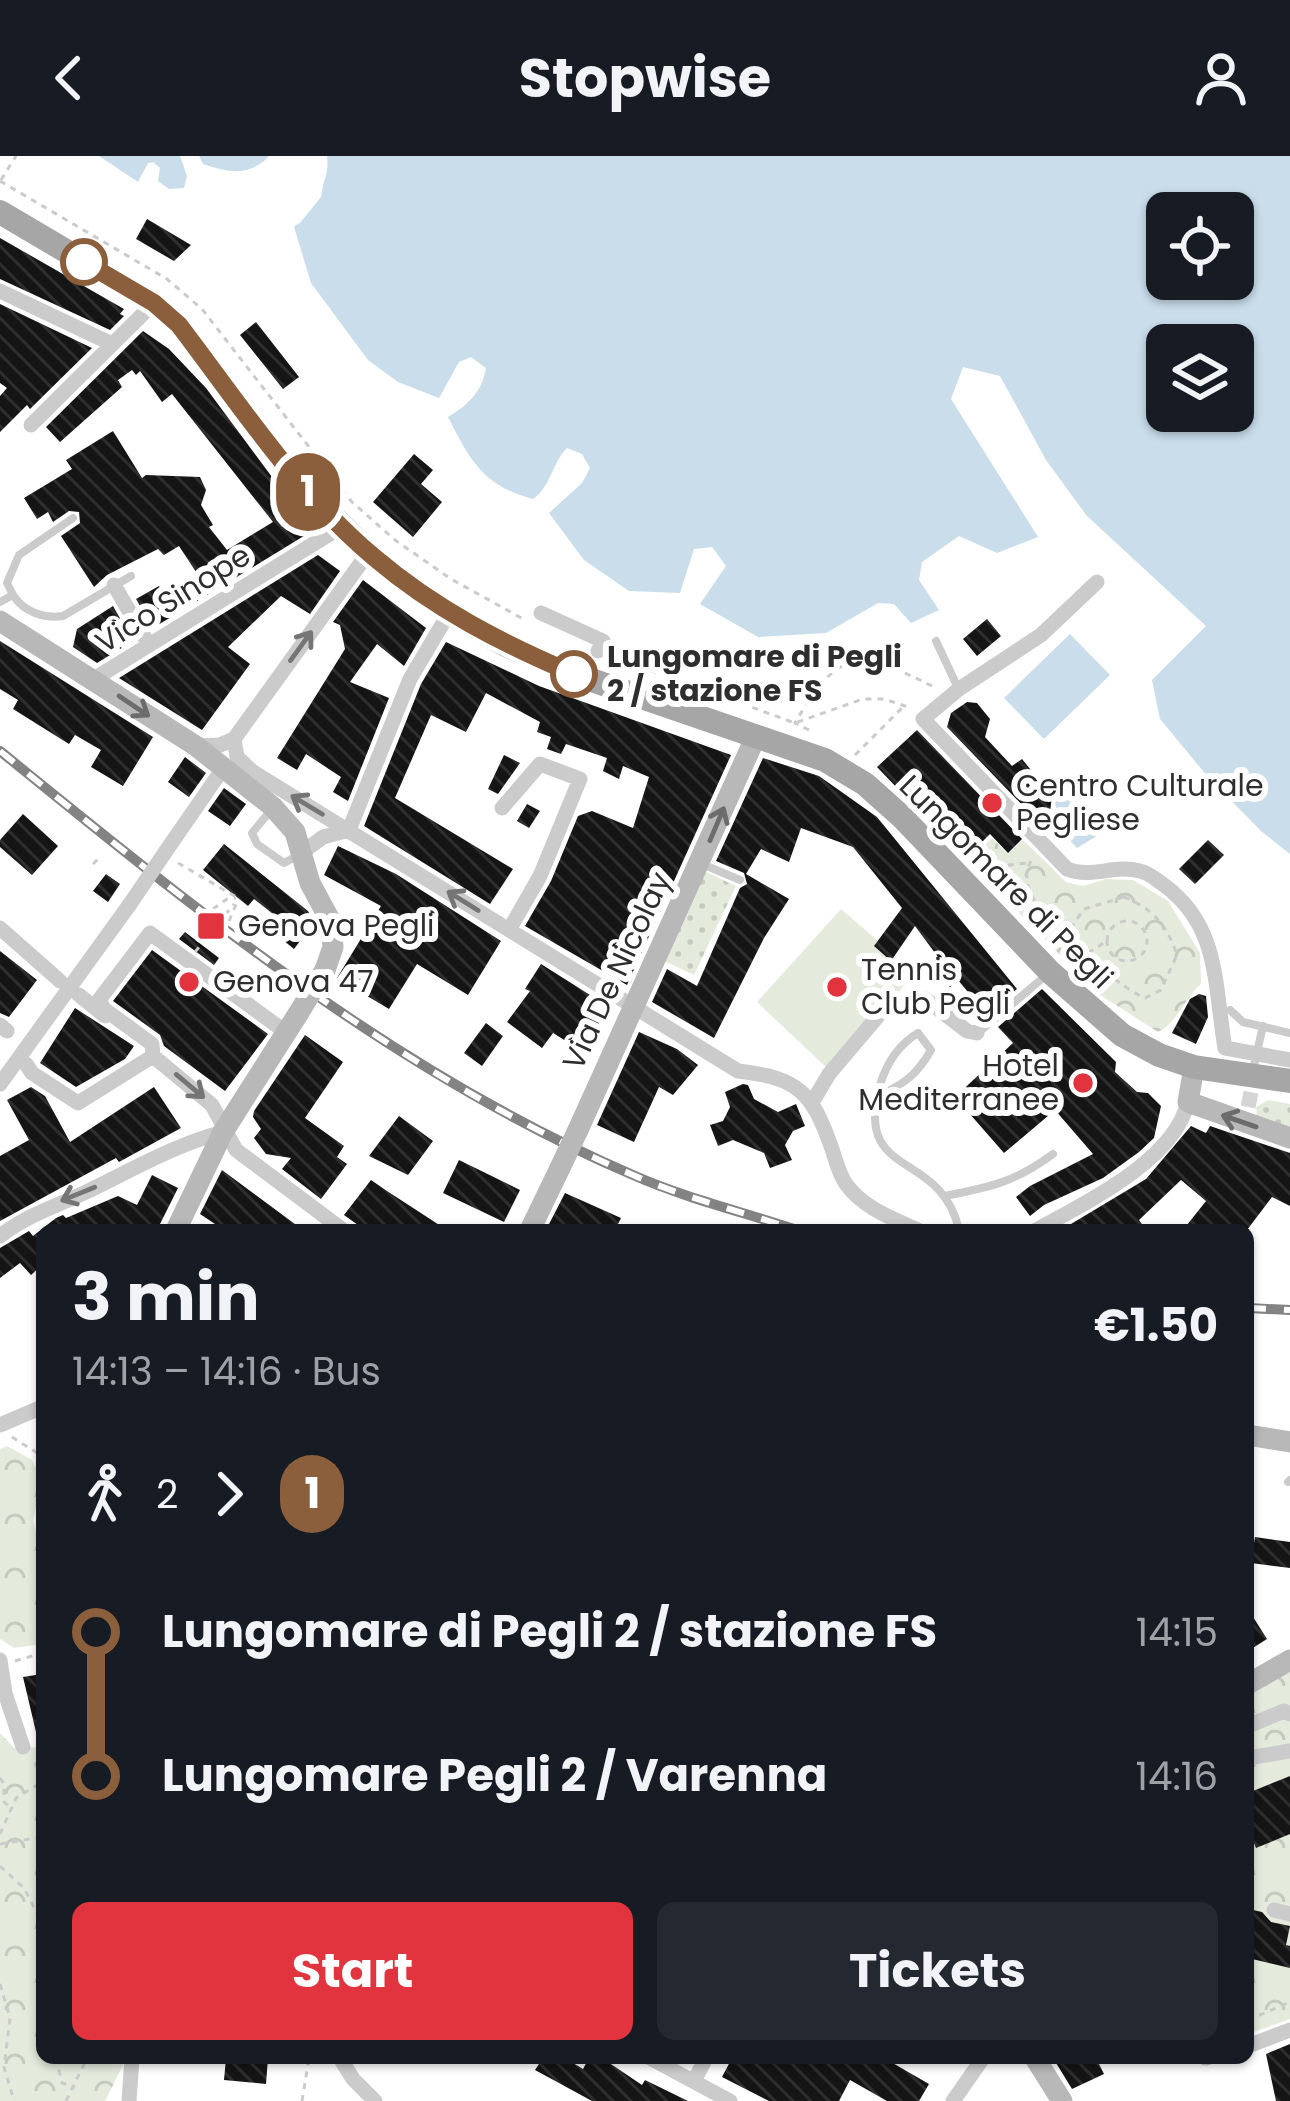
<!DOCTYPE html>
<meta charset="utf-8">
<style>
:root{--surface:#171b24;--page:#242831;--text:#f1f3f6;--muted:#9ea1a6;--accent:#e2343e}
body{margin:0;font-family:Poppins,sans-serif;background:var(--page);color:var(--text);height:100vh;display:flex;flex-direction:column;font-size:45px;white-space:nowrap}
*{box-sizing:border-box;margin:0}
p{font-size:39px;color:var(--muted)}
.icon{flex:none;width:66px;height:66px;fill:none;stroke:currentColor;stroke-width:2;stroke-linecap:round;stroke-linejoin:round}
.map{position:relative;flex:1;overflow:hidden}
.details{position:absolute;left:36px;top:1068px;width:1218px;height:840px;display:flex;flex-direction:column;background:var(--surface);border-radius:18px;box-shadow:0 3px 9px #0004}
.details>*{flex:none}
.badge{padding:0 24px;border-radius:39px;font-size:42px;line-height:78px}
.fabs{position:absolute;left:1146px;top:36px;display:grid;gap:24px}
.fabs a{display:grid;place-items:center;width:108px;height:108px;border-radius:18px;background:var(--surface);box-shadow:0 3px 9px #0004;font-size:60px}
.map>.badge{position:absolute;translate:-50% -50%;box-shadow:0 0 0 6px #fff}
.legs{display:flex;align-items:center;gap:18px;height:132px;padding:0 36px;font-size:39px}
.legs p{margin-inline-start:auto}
.summary{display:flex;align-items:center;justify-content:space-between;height:204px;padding:0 36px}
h1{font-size:66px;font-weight:700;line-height:90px}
.cta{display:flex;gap:24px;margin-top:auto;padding:24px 36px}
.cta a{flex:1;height:138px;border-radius:18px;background:var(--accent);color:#fff;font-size:48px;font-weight:700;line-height:138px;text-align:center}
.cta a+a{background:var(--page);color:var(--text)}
ul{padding:0 36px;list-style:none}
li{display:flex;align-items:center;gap:42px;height:144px;font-size:45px}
li i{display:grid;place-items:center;width:18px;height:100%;margin:0 15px;background:currentColor}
li i::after{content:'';width:30px;height:30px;margin:-15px;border:9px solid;border-radius:50%;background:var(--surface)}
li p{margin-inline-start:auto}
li:first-child i{background:linear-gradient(#0000 50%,currentColor 0)}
li:last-child i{background:linear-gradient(currentColor 50%,#0000 0)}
header{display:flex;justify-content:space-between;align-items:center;height:156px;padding:0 36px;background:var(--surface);font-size:54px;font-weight:700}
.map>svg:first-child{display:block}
.grass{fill:url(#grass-dots)}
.forest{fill:url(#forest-crowns)}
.pitch{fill:#e4ebdc}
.water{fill:#c9ddeb;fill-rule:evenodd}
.pier{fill:#fff}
.building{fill:url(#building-back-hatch)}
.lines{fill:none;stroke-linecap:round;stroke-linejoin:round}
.street-tunnel{stroke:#d5d5d5;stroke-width:15;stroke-dasharray:15 8;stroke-linecap:butt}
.path{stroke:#cbcbcb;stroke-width:3;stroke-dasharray:6 6;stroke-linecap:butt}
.lane{stroke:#cbcbcb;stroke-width:8}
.street{stroke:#cbcbcb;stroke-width:15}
.secondary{stroke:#b8b8b8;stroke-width:21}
.primary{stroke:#a6a6a6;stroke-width:24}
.rail-casing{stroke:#838383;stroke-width:10}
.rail{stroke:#fff;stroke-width:6;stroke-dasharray:18;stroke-linecap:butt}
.path-bridge{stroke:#cbcbcb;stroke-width:3;stroke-dasharray:6 6;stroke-linecap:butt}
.street-bridge{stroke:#cbcbcb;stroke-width:15}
.secondary-bridge{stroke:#b8b8b8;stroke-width:21}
.oneway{stroke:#757575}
.oneway2{stroke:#6c6c6c}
.line-1-casing{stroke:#fff;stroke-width:27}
.line-1{stroke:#8b5e3c;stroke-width:18}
.stop-1-dot{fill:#fff;stroke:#8b5e3c;stroke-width:6}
.poi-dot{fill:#e2343e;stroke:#fff;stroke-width:4.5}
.labels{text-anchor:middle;stroke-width:12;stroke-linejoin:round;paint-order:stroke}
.street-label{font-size:30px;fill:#2e2e2e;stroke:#fff}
.stop-label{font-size:30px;font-weight:bold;fill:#2e2e2e;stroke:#fff;text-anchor:start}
.poi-label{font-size:30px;fill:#2e2e2e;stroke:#fff;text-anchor:start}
</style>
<header><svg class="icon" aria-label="back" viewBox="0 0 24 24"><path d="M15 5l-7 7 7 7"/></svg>Stopwise<svg class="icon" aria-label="person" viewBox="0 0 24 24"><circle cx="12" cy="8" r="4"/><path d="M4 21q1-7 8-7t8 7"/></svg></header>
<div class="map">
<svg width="1290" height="1945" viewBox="0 0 1290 1945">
<defs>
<pattern id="grass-dots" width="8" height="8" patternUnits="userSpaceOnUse" patternTransform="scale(3)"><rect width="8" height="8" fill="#e4ebdc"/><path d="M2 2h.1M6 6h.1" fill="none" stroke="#c4cabd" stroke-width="1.8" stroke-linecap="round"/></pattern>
<pattern id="forest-crowns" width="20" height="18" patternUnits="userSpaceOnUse" patternTransform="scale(3)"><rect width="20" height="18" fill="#e4ebdc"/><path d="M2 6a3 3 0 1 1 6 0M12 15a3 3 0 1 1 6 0" fill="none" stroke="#c4cabd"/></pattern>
<pattern id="building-back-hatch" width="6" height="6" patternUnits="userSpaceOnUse" patternTransform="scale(3)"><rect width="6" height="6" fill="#151515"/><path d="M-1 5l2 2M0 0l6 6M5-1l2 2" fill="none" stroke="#2f2f2f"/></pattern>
</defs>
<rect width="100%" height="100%" fill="#fff"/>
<path class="grass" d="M704 715 736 730 694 819 662 804Z
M1268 944 1290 948V973L1257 962 1256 951Z"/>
<path class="forest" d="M992 682 1008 698 1023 684 1066 726 1083 730 1106 723 1133 724 1168 745 1200 797 1201 828C1184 843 1178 866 1158 876L1097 837 969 705Z
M7 1290 32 1304 42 1325 33 1364 42 1402V1488L14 1492 0 1483V1293Z
M1281 1516 1290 1517V1863L1248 1878V1537Z
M0 1577 14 1592 42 1591V1902H117L124 1907 105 1945H0Z"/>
<path class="pitch" d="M841 753 915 817 830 915 757 846Z"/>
<path class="water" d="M99 0H180L187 20 184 32 169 33 158 25 160 12 153 6 148 7 138 26Z
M199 0H269C248 22 228 16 203 8Z
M327 0H1290V698L1261 675 1208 621 1160 563 1152 524 1206 470 1087 360 1046 304 1000 220 963 211 951 243 1038 381 997 397 959 380 922 406 919 424 939 454 911 467 894 448 878 447 826 477 758 481 700 448 726 410 712 391 694 393 680 437 629 435 584 404 549 357 582 327 590 312 582 298 567 292C552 307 550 332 533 343 483 330 470 304 448 261 468 249 482 236 486 212L471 201 459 206 439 242 398 226 368 204 311 127 294 71C310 50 331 28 327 0ZM1167 57H1233V123H1167ZM1167 189H1233V255H1167Z
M1070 478 1110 519 1044 583 1004 542Z
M1068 634 1105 675 1077 692 1062 676 1055 647Z"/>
<path class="pier" d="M321 0H326L327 7 321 41 300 67 288 73 313 37 323 9Z"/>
<path class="building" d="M147 63 191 89 174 105 136 83Z
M0 82 124 153 120 158 124 160 110 174 0 123Z
M0 148 92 192 30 253 27 249 0 276V240L7 232 0 227Z
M256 166 299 221 283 233 240 179Z
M143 175 169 193 206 232 312 375 153 472 136 443 159 430 165 440 198 419 179 390 164 399 158 393 107 419 94 431 61 380 80 367 79 356 69 355 53 366 48 356 37 363 24 342 72 313 66 304 113 275 142 322 146 319 200 321 206 334 201 349 213 369 209 371 227 394 273 366 172 238 162 246 140 215 136 219 132 214 118 224 122 231 60 286 46 271Z
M414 298 433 314 421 328 442 346 413 381 373 346Z
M318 399 340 415 310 458 281 440 228 491 250 508 202 574 119 522Z
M363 424 426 472 404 510 377 488 350 526 389 542 348 645 333 636 341 621 306 598 297 614 277 602 345 493 340 469 333 466Z
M113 450 133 485 97 507 73 491 77 473Z
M987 463 1001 480 977 500 963 483Z
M0 485 153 581 123 630 91 611 101 594 75 579 69 588 13 553 18 544 0 533Z
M446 486 539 530 731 599 627 829 525 770 551 725 578 660 592 655 633 672 649 621 623 610 619 623 603 615 607 602 566 588 561 598 547 593 551 581 537 576 540 566 486 537 466 576 431 559 395 642 513 713 490 748 364 670 421 528Z
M967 546 977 547 990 563 985 581 1012 610 1022 603 1052 640 1050 656 1060 670 1053 681 947 571 951 557Z
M917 574 1022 683 1008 697 990 678 965 703 877 611Z
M504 599 520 607 498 638 488 633Z
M185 601 206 617 189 641 168 626Z
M763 602 819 620 877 661 1017 833 987 859 958 824 950 831 943 822 935 828 923 813 938 801 915 770 891 805 874 790 902 752 853 691 801 672 789 706 761 693 746 718 789 743 764 782 714 882 652 846 667 813 697 830 740 732 747 728 744 717 716 705Z
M224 632 246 648 230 670 208 655Z
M527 648 540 655 529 672 517 665Z
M23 658 58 690 32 719 0 691V684Z
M1208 684 1224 699 1195 728 1179 713Z
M224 688 308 755 311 760 301 773 306 777 294 793 278 780 287 769 254 743 248 750 203 714Z
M338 690 396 718 501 785 468 839 417 808 389 853 337 822 381 750 324 719Z
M106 718 120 728 108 746 93 735Z
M185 776 219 802 214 809 179 783Z
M152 794 268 878 225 935 164 890 160 879 113 845Z
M0 795 37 824 9 861 0 857Z
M541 808 609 851 582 895 553 877 542 892 507 866 530 835 525 833Z
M1042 833 1116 906 1115 916 1137 936 1148 937 1161 950 1154 982 1139 996 1103 1022 1044 1049 1030 1060 1016 1041 1030 1030 1093 998 1055 954 1004 997 955 941 1013 887 998 871Z
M1199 838 1206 840 1208 861 1196 888 1172 877 1190 843Z
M75 852 134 890 125 903 76 931 40 907Z
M486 867 503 880 482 910 464 897Z
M639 876 677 893 698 909 673 939 659 931 634 986 597 969Z
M305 879 343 906 305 962 344 990 337 1001 347 1008 321 1043 282 1013 291 1002 266 998 254 982 261 973 253 961 254 955Z
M743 928 748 929 754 943 778 956 796 948 805 970 793 975 785 989 792 1004 770 1012 764 997 733 984 718 990 710 969 723 965 730 951 725 936Z
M31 931 45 940 70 986 154 931 181 972 119 1006 116 1002 0 1065V1000L29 984 7 944Z
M399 960 433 985 408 1019 369 1000Z
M1191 970 1206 977 1210 970 1290 997V1050L1272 1041 1247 1074H1183L1206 1045 1181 1024 1139 1064 1146 1074H1061L1146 1023Z
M459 1004 520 1034 504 1066 443 1037Z
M222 1014 303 1074H224L200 1058Z
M152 1019 178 1032 157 1074H42V1109L31 1119 20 1107 0 1122V1092L29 1075 33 1080 56 1062 63 1059 66 1062 118 1040 137 1049Z
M371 1024 387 1035 447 1074H365L344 1059Z
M565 1037 621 1062 615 1074 547 1072Z
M1255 1381 1290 1386V1412L1251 1407Z
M1248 1453 1267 1483 1248 1495Z
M42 1518V1575L36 1576 23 1521Z
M1290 1620V1678L1256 1692 1248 1672V1637Z
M1248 1753 1262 1756 1271 1766 1290 1770 1286 1789 1290 1790V1812L1248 1802Z
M1290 1888V1945H1276L1266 1898Z
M226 1902H268L266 1928 224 1924Z
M543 1902H565L583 1913 589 1902H602L642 1929 645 1924 688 1945H592L535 1914Z
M732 1902H884L929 1928 919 1945H887L850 1924 839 1945H769L722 1921Z
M1053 1902H1096L1104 1918 1072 1933Z"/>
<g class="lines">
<path class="street-tunnel" d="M1248 951 1256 913"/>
<path class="path" d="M1 24 16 0
M0 25 167 123 202 153 351 345 395 384 451 423 525 464
M617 502 795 567 863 543H884L908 551
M809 574 795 567C839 491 859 493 934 531
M855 599 903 551
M1031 705C1018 726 1038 751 1051 770L1068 774 1073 769
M178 707 238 742
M93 708 100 701
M1003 708 1009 729 1018 733 1024 730
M984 712 1027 707
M1124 741C1153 753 1167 769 1177 799L1161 834 1145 842C1127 835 1068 792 1073 769 1074 768 1083 754 1084 753Z
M213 753 227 743 236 742
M1107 785a20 20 0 1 1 40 0a20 20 0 1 1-40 0Z
M229 765 238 744
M1088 797 1105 786
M12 1281 42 1300
M15 1505 42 1497
M35 1607 42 1624
M0 1622 4 1628V1646L9 1650
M0 1678 16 1642 42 1626
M0 1688 42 1681
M0 1710 24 1732 42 1767
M0 1828 10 1862 4 1911 14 1945
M1248 1864 1290 1846
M56 1902 62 1927 75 1931
M66 1945 87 1902
M302 1945 309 1902"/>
<path class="lane" d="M13 439C24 456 44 463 63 460L131 420
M0 446 13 439 7 427 19 399 73 362
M936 485 958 532
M272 653 252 677 257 688 284 707 299 699
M702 708 740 724
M1230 854 1243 866 1290 877
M978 877 1044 821
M1252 918 1263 870
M877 940C903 929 917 919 931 894L918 877C898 889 887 906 880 929 853 1025 941 992 959 1074
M945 1040C991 1031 1015 1026 1053 998
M1288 1326 1290 1324"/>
<path class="street" d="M0 135 112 188
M31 269 154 147
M1097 426 1041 479 959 533 923 563 1067 713C1092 723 1114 708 1140 715 1150 717 1156 724 1164 729 1220 770 1214 829 1225 892L1290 904
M114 429 149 489
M541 457 603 485 598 495
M94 523 341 371
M234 583 237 601 253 616 738 915C799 922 812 936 832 993 836 1005 839 1018 846 1028 863 1052 892 1062 918 1074
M196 590 220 589 234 583 368 397
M502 652 540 608 580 623 540 720 509 774
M349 674 410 523 449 457
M166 695 224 611
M300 698 323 681 349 674
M0 772 60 825
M79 839 105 860
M0 869 7 875
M153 900 152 888 104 853 99 844 150 777 287 877
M26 908 32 917 78 947 153 900 212 949 236 994 343 1074
M0 928 130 748
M813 945 829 918 884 853 925 843 967 875 977 877
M1036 1074C1085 1047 1174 1005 1188 946
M0 1080C27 1059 54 1051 84 1037 130 1015 174 989 223 976
M0 1269 42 1251
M0 1504 5 1537 23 1591
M1248 1570 1284 1555 1290 1558
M1248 1602 1290 1595
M1274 1754 1290 1758
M1248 1890 1290 1874
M340 1902 353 1923 375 1945
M650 1902 730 1945
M1205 1902H1207
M694 1925 706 1902
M129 1945 132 1902
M953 1945 983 1902"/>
<path class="secondary" d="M0 465 196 590 273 651 295 676 310 727 331 766 333 791 325 814
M1194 911 1188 946 1290 982
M578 974 756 580
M176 1074 223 976 298 858
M530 1074 560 1012
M1248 1279 1290 1286
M1248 1528 1290 1504
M1035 1902 1062 1945"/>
<path class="primary" d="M0 56 154 147 179 169 302 330 376 403 449 457 506 489 574 518 825 604 865 628 902 661 1050 816 1122 879 1159 899 1194 911 1290 925"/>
<g class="rail-casing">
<path id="rail" d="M0 595C198 756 397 918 633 1019 685 1042 743 1056 797 1074
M1248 1152 1290 1154"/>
</g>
<use href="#rail" class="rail"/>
<path class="path-bridge" d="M195 796 234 748"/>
<path class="street-bridge" d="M130 748 166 695"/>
<path class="secondary-bridge" d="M298 858 325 814
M560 1012 578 974"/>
</g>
<defs><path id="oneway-shaft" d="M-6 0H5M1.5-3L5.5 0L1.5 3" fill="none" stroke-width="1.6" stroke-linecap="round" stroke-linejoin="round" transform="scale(3)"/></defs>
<g class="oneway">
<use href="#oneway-shaft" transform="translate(301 490) rotate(-54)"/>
<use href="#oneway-shaft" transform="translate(307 649) rotate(-149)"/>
<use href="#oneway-shaft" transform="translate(463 745) rotate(-148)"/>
<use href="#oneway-shaft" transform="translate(190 930) rotate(40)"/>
<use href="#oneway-shaft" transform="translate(78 1038) rotate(158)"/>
</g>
<g class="oneway2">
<use href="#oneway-shaft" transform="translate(134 550) rotate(34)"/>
<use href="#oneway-shaft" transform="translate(717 668) rotate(-67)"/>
<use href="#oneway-shaft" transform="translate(1239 965) rotate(-161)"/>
</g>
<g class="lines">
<g class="line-1-casing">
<path id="line-1" d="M84 106 154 147 179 169C240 249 297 337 375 402 435 453 503 488 574 518"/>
</g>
<use href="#line-1" class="line-1"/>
</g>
<g class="stop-1-dot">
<circle cx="84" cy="106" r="21"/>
<circle cx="574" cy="518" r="21"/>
</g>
<g class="poi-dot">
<circle cx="992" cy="647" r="12"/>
<rect x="196" y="755" width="30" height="30" rx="6"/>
<circle cx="189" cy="826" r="12"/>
<circle cx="837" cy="831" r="12"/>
<circle cx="1083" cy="927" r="12"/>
</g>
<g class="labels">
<g class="street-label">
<text transform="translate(173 443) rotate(-32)" y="10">Vico Sinope</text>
<text transform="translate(1006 726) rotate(45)" y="10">Lungomare di Pegli</text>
<text transform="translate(617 815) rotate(-65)" y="10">Via De Nicolay</text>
</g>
<g class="stop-label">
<text x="607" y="511">Lungomare di Pegli<tspan x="607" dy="34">2 / stazione FS</tspan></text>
</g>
<g class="poi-label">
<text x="1016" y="640">Centro Culturale<tspan x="1016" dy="34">Pegliese</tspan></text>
<text x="238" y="780">Genova Pegli</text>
<text x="861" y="824">Tennis<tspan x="861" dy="34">Club Pegli</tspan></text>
<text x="213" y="836">Genova 47</text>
<text x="1059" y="920" text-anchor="end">Hotel<tspan x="1059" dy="34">Mediterranee</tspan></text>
</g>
</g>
</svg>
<div class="fabs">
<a><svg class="icon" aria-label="locate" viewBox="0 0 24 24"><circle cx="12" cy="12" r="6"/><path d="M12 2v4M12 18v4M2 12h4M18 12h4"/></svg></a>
<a><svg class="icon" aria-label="layers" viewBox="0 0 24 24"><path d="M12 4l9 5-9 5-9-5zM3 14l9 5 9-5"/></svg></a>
</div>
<b class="badge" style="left:308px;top:336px;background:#8b5e3c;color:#fff">1</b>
<section class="details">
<div class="summary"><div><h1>3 min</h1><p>14:13 – 14:16 · Bus</p></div><b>€1.50</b></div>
<div class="legs"><svg class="icon" aria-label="walk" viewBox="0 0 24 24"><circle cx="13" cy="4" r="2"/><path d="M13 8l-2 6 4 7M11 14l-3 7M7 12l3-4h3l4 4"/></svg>2<svg class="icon" aria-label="forward" viewBox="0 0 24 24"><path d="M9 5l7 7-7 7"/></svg><b class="badge" style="background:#8b5e3c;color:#fff">1</b></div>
<ul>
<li><i style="color:#8b5e3c"></i><b>Lungomare di Pegli 2 / stazione FS</b><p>14:15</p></li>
<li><i style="color:#8b5e3c"></i><b>Lungomare Pegli 2 / Varenna</b><p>14:16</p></li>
</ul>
<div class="cta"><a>Start</a><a>Tickets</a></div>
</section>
</div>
